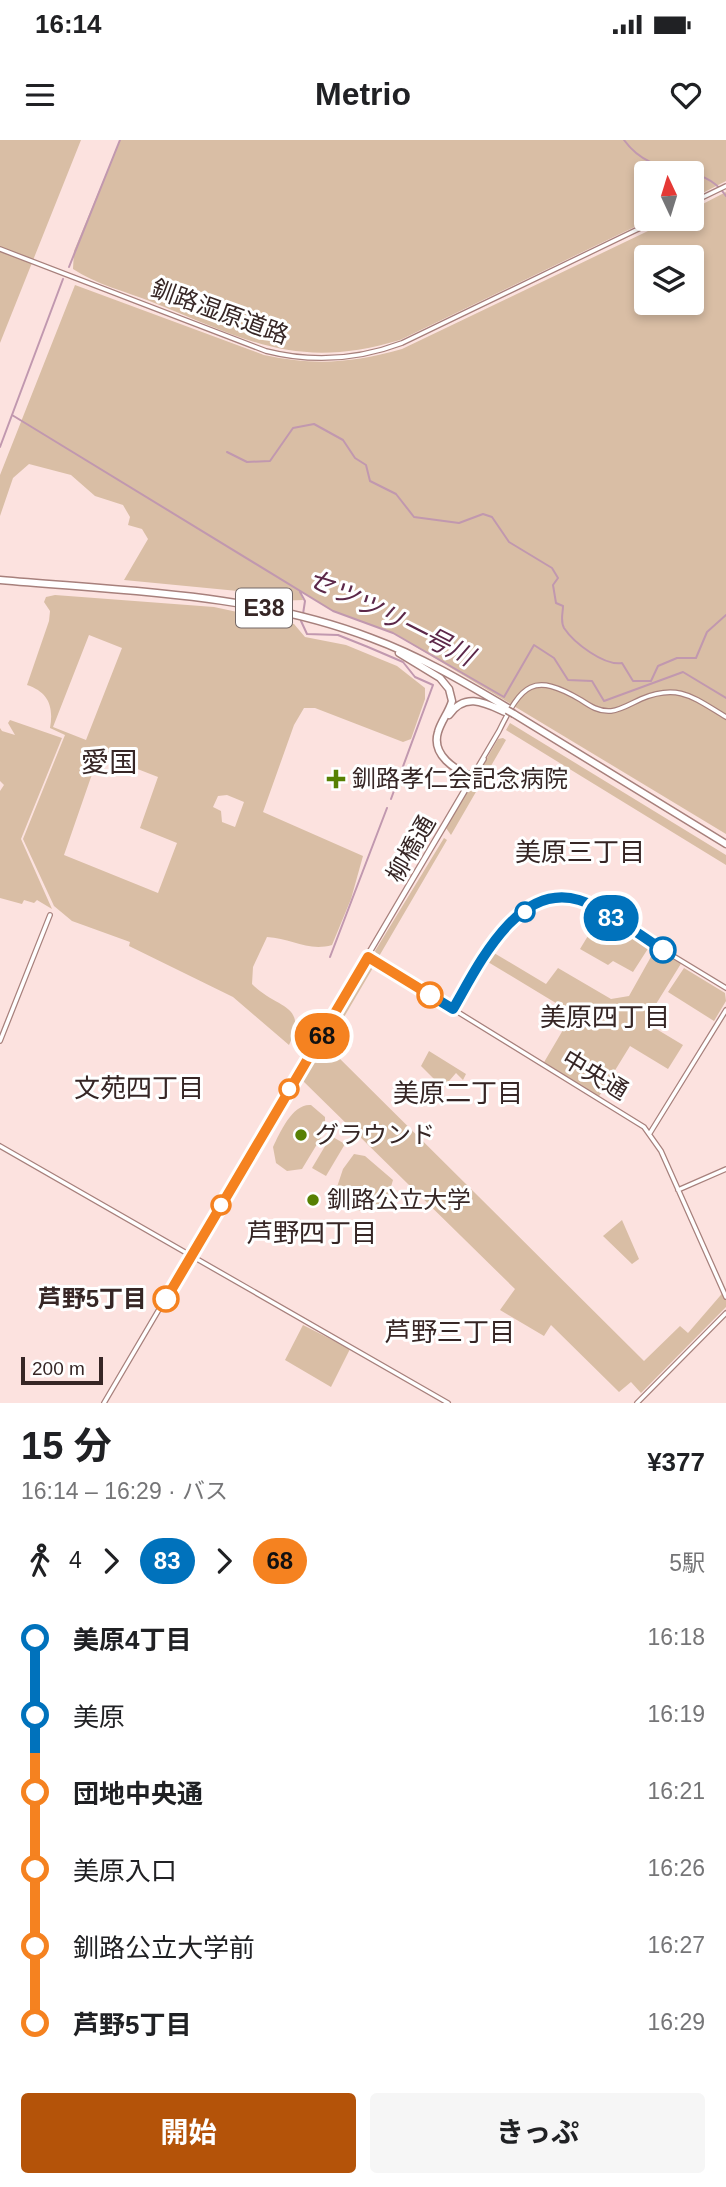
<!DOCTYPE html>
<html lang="ja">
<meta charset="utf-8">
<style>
:root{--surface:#fff;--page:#f6f6f6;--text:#202124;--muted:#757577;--accent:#b45309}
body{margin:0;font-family:Helvetica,"Noto Sans JP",sans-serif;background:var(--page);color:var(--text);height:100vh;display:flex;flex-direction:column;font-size:26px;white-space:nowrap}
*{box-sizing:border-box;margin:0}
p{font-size:23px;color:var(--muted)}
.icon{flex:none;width:38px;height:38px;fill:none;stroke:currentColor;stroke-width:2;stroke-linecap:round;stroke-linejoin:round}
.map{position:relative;height:1263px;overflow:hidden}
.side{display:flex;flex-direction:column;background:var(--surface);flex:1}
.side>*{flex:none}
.badge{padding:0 14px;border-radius:23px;font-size:24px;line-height:46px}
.needle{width:46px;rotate:356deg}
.buttons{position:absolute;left:634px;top:21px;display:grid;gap:14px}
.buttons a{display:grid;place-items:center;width:70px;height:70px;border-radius:7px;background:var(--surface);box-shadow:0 4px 10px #0003;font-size:35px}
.scale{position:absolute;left:21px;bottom:18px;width:82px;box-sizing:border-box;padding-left:7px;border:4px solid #362625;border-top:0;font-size:19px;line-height:24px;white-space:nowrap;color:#362625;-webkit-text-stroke:5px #fff;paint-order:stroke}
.map>.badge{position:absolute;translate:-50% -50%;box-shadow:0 0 0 4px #fff}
.legs{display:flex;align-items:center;gap:10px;height:77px;padding:0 21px;font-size:23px}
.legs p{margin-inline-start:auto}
.headline{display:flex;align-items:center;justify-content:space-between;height:119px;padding:0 21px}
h1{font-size:38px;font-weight:700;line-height:52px}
.primary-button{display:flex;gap:14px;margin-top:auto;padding:14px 21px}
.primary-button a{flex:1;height:80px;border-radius:7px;background:var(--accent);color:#fff;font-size:28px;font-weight:700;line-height:80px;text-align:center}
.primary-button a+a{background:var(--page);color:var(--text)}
ul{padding:0 21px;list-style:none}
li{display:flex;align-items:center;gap:24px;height:77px;font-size:26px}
li i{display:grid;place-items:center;width:10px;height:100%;margin:0 9px;background:currentColor}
li i::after{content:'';width:18px;height:18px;margin:-9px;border:5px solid;border-radius:50%;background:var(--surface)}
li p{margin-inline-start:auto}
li:first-child i{background:linear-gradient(#0000 50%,currentColor 0)}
li:last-child i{background:linear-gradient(currentColor 50%,#0000 0)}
.status{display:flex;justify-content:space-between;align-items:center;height:49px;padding:0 35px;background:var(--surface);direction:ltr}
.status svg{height:19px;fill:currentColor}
header{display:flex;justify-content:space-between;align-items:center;height:91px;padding:0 21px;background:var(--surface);font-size:32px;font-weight:700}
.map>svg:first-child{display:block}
.green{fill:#d9bea5;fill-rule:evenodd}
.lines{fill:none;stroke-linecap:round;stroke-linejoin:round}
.stream{stroke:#c198af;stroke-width:2}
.minor-casing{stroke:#a7807c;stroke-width:6}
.highway-casing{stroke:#a7807c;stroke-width:9}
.minor{stroke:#fff;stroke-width:3.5}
.highway{stroke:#fff;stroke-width:6}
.highway-bridge-casing{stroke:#a7807c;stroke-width:9;stroke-linecap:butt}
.highway-bridge{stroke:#fff;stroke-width:6}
.line-1-casing{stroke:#fff;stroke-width:16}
.line-2-casing{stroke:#fff;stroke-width:16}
.line-1{stroke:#0072bc;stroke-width:10}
.line-2{stroke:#f58220;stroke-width:10}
.poi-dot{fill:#578003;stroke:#fff;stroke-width:2.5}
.stop-1-dot{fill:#fff;stroke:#0072bc;stroke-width:3.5}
.stop-2-dot{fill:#fff;stroke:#f58220;stroke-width:3.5}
.labels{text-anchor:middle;stroke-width:6;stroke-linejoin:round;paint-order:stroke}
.shield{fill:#fff;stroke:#726766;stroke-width:2}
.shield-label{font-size:23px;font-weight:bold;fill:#362625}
.street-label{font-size:24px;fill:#362625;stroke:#fff}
.poi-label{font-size:24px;fill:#362625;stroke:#fff;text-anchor:start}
.stop-label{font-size:24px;font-weight:bold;fill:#362625;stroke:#fff;text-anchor:end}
.water-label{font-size:26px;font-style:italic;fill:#5c2849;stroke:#fff}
.neighbourhood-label{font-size:26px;fill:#362625;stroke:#fff}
.quarter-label{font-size:28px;fill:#362625;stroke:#fff}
</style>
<div class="status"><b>16:14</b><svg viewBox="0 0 49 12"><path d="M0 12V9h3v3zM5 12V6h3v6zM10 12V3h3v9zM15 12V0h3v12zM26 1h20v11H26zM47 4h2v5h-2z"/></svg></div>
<header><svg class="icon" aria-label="menu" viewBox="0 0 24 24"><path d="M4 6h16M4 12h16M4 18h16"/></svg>Metrio<svg class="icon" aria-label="heart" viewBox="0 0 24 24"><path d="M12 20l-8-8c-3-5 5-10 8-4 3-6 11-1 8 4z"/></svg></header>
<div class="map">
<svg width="726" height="1263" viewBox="0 0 726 1263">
<rect width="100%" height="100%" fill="#fce2df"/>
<path class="green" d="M0 0H81L0 203Z
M120 0H726V41L691 59V33H646V79H651L400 200C296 231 247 200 152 162 127 152 95 144 73 129L74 111Z
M726 52V694L393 493 333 471 300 451 303 460 275 461 248 452 124 440 148 399 142 389 128 385 130 377 123 365 95 356 71 335 29 324 13 338 0 376V335L75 145 264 215C316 226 351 223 402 209L673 79H691V70ZM646 117H691V163H646Z
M55 455 214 467 294 484 305 497 346 505 397 526 425 548V559L411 599 403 602 315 568H304L294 585 263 672 363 716 351 759 332 805C308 812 291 798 267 797L253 827 252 844C276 869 309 863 289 905L233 857 129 806 130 802 72 781 54 766 23 699 65 595 50 588C54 566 48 552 27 545L49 481 50 471 44 462 46 457ZM89 495 122 508 86 600 53 587ZM99 614 158 637 140 688 177 703 158 753 64 715ZM227 655 244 662 235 687 222 682 221 671 213 667 218 656Z
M10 580 62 598 21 699 52 769 37 760 34 763 24 760 22 764 0 758V651L4 645 0 641V588L2 591 15 595 8 583Z
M510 583 726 715V725L506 590Z
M503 598 506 600 451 695 446 688 498 599Z
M444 698 447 700 378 818 375 811Z
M604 780 649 807 633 832 613 821 608 825 580 809 597 781Z
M657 806 682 822 648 877V884L683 905 668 929 630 906 598 958 543 924 570 878 569 871 483 819 489 810 546 844 558 828 611 859 629 856Z
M371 823 374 826 327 906 644 1221 680 1186 688 1193 726 1149V1167L641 1253 631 1242 619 1252 551 1185 544 1196 500 1170 515 1149 301 939 367 824Z
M684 828 725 853 726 861 714 881 668 852Z
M429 911 466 934 463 940 456 933 443 948 421 926Z
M311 965 325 977V991L302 1029 287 1031 276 1023 273 1007C280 992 293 963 311 965Z
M331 996 345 1004 326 1036 312 1028Z
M354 1014 365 1016 393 1040 387 1060 373 1071 350 1070 335 1053 343 1029Z
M622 1080 639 1119 632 1124 603 1096Z
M303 1185 350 1209 331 1247 285 1220Z"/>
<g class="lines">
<path class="stream" d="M624 0C655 43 701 18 726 56
M69 127 120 0
M12 275 333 471 393 493 504 557 534 505 554 518 568 540 592 541 604 561 683 532 726 558
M0 307 63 139
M227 312 247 322 270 321 293 288 314 284 343 300 355 318 366 325 370 341 396 354 414 377 459 383 483 374 492 377 509 402 552 428 558 438 553 445 556 463 563 466C563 473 560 481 564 488 574 503 604 526 622 523L633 541H651L658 526 677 518H696L707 492 726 475
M300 452 305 461 303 474
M301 481 307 494 338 495 368 507 403 522 415 537 433 545 391 659
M330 817 387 668"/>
<g class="minor-casing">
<path id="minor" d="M691 63 726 46
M0 109 266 211C313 223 357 220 402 203L659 79
M499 591C522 544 533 532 581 560 590 566 599 572 611 571 621 570 632 563 641 559 679 543 694 558 726 577
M367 816 644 987 661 1011 726 1157
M453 869 503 789 524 772 559 758 586 763 726 848
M0 901 50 775
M301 929 484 619
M650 993 726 870
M0 1006 448 1263
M678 1050 726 1029
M104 1263 499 591
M637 1263 726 1173"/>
</g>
<g class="highway-casing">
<path id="highway" d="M0 440C124 451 254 453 371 498 420 516 464 542 508 568
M399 513 440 538 449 549 452 561C449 572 441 581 438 592 431 615 455 630 473 637
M514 574 726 704
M449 575C465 552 485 563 505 572"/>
</g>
<use href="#minor" class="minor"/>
<use href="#highway" class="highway"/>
<g class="highway-bridge-casing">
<path id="highway-bridge" d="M507 570 514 574"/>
</g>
<use href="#highway-bridge" class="highway-bridge"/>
</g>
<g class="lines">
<g class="line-1-casing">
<path id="line-1" d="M430 855 453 869C477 828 517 741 579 760 605 768 639 795 663 810"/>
</g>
<g class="line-2-casing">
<path id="line-2" d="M166 1159 368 817 430 855"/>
</g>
<use href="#line-1" class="line-1"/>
<use href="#line-2" class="line-2"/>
</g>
<g class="poi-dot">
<path d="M332.5 628.5h7v7h7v7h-7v7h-7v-7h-7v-7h7z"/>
<circle cx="301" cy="995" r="7"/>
<circle cx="313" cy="1060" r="7"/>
</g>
<g class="stop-1-dot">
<circle cx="525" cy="772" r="9"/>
<circle cx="663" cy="810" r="12"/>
</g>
<g class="stop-2-dot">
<circle cx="430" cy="855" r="12"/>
<circle cx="289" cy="949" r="9"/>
<circle cx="221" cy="1065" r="9"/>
<circle cx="166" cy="1159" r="12"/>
</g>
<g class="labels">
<rect class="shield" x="236" y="448.5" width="56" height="39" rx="5"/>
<g class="shield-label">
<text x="264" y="476">E38</text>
</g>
<g class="street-label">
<text transform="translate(220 172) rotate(20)" y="8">釧路湿原道路</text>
<text transform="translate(411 709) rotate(-60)" y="8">柳橋通</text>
<text transform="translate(595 935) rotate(31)" y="8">中央通</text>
</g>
<g class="poi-label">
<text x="352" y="647">釧路孝仁会記念病院</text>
<text x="315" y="1003">グラウンド</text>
<text x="327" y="1068">釧路公立大学</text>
</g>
<g class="stop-label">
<text x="147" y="1167">芦野5丁目</text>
</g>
<g class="water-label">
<text transform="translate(391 477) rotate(27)" y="9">セツツリ一号川</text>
</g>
<g class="neighbourhood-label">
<text x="580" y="721">美原三丁目</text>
<text x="605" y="886">美原四丁目</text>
<text x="139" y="957">文苑四丁目</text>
<text x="458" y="962">美原二丁目</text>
<text x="312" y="1102">芦野四丁目</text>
<text x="450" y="1201">芦野三丁目</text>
</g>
<g class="quarter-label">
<text x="109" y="632">愛国</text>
</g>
</g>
</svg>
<div class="buttons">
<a><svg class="needle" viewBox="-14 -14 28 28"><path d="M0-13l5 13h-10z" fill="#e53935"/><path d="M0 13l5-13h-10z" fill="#757577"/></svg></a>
<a><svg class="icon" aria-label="layers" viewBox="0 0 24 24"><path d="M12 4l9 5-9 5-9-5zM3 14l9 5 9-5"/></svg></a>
</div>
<div class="scale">200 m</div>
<b class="badge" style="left:611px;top:778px;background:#0072bc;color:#fff">83</b>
<b class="badge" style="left:322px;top:896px;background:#f58220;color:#111">68</b>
</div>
<section class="side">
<div class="headline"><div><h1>15 分</h1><p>16:14 – 16:29 · バス</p></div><b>¥377</b></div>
<div class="legs"><svg class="icon" aria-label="walk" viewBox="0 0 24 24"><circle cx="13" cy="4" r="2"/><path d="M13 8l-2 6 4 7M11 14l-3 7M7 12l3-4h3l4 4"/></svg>4<svg class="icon" aria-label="forward" viewBox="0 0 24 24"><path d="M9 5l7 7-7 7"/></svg><b class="badge" style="background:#0072bc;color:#fff">83</b><svg class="icon" aria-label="forward" viewBox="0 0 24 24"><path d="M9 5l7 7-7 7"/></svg><b class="badge" style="background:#f58220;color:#111">68</b><p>5駅</p></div>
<ul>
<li><i style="color:#0072bc"></i><b>美原4丁目</b><p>16:18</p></li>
<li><i style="color:#0072bc"></i><span>美原</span><p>16:19</p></li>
<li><i style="color:#f58220"></i><b>団地中央通</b><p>16:21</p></li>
<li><i style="color:#f58220"></i><span>美原入口</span><p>16:26</p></li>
<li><i style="color:#f58220"></i><span>釧路公立大学前</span><p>16:27</p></li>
<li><i style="color:#f58220"></i><b>芦野5丁目</b><p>16:29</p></li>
</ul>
<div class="primary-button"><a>開始</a><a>きっぷ</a></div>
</section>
